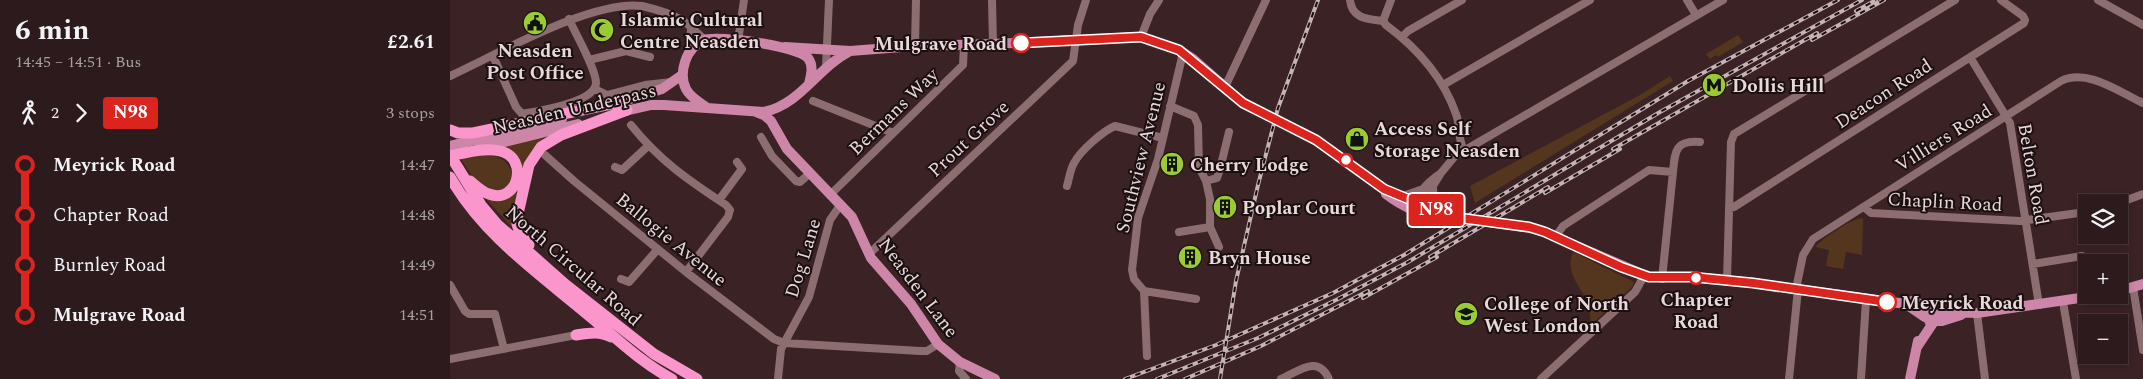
<!DOCTYPE html>
<meta charset="utf-8">
<style>
:root{--surface:#2c1a1c;--page:#382729;--text:#f1f3f6;--muted:#a6a1a3;--line:#48383b}
body{margin:0;font-family:Spectral,serif;background:var(--page);color:var(--text);height:100vh;display:flex;flex-direction:column;font-size:19px;white-space:nowrap}
*{box-sizing:border-box;margin:0}
p{font-size:16px;color:var(--muted)}
.icon{flex:none;width:28px;height:28px;fill:none;stroke:currentColor;stroke-width:2;stroke-linecap:round;stroke-linejoin:round}
.map{position:relative;flex:1;overflow:hidden}
.sheet{display:flex;flex-direction:column;background:var(--surface);width:450px}
.sheet>*{flex:none}
.badge{padding:0 10px;border-radius:4px;font-size:18px;line-height:32px}
.tools{position:absolute;left:1628px;top:194px;display:grid;gap:10px}
.tools a{display:grid;place-items:center;width:50px;height:50px;border-radius:0px;background:var(--surface);box-shadow:0 2px 8px #0003,0 0 0 1px var(--line);font-size:25px}
.map>.badge{position:absolute;translate:-50% -50%;box-shadow:0 0 0 2px #fff}
.legs{display:flex;align-items:center;gap:8px;height:55px;padding:0 15px;font-size:16px}
.legs p{margin-inline-start:auto}
.head{display:flex;align-items:center;justify-content:space-between;height:85px;padding:0 15px}
h1{font-size:28px;font-weight:700;line-height:38px}
ul{padding:0 15px;list-style:none}
li{display:flex;align-items:center;gap:18px;height:50px;font-size:19px}
li i{display:grid;place-items:center;width:8px;height:100%;margin:0 6px;background:currentColor}
li i::after{content:'';width:12px;height:12px;margin:-6px;border:4px solid;border-radius:50%;background:var(--surface)}
li p{margin-inline-start:auto}
li:first-child i{background:linear-gradient(#0000 50%,currentColor 0)}
li:last-child i{background:linear-gradient(currentColor 50%,#0000 0)}
main{display:flex;flex:1;min-height:0}
.map>svg:first-child{display:block}
.green{fill:#54361f}
.lines{fill:none;stroke-linecap:round;stroke-linejoin:round}
.minor{stroke:#8c6e71;stroke-width:8}
.major{stroke:#ce86a8;stroke-width:10}
.highway{stroke:#fa96cc;stroke-width:11}
.rail-casing{stroke:#c6b3b5;stroke-width:4}
.rail{stroke:#1a0f10;stroke-width:2;stroke-dasharray:5.5;stroke-linecap:butt}
.line-1-casing{stroke:#fff;stroke-width:11}
.line-1{stroke:#dc241f;stroke-width:8}
.stop-1-dot{fill:#fff;stroke:#dc241f;stroke-width:2.5}
.labels{text-anchor:middle;stroke-width:4;stroke-linejoin:round;paint-order:stroke}
.poi-label{font-size:19px;font-weight:bold;fill:#e9d8d9;stroke:#1a0f10;text-anchor:start}
.stop-label{font-size:19px;font-weight:bold;fill:#e9d8d9;stroke:#1a0f10;text-anchor:end}
.street-label{font-size:19px;fill:#e9d8d9;stroke:#1a0f10}
</style>
<main>
<section class="sheet">
<div class="head"><div><h1>6 min</h1><p>14:45 – 14:51 · Bus</p></div><b>£2.61</b></div>
<div class="legs"><svg class="icon" aria-label="walk" viewBox="0 0 24 24"><circle cx="13" cy="4" r="2"/><path d="M13 8l-2 6 4 7M11 14l-3 7M7 12l3-4h3l4 4"/></svg>2<svg class="icon" aria-label="forward" viewBox="0 0 24 24"><path d="M9 5l7 7-7 7"/></svg><b class="badge" style="background:#dc241f;color:#fff">N98</b><p>3 stops</p></div>
<ul>
<li><i style="color:#dc241f"></i><b>Meyrick Road</b><p>14:47</p></li>
<li><i style="color:#dc241f"></i><span>Chapter Road</span><p>14:48</p></li>
<li><i style="color:#dc241f"></i><span>Burnley Road</span><p>14:49</p></li>
<li><i style="color:#dc241f"></i><b>Mulgrave Road</b><p>14:51</p></li>
</ul>
</section>
<div class="map">
<svg width="1693" height="379" viewBox="0 0 1693 379">
<rect width="100%" height="100%" fill="#3b2225"/>
<path class="green" d="M1288 35 1293 42 1268 57 1266 55 1260 59 1256 54Z
M1220 76 1223 81 1025 203 1020 186 1190 95Z
M94 137 90 141 66 232 36 199 71 181 51 147Z
M33 154C49 156 59 159 63 177L58 187 45 193 24 179 11 159Z
M1413 218 1412 255 1396 252 1393 269 1376 266 1379 250 1365 247C1374 238 1400 219 1413 218Z
M1123 252 1184 282 1182 287 1141 325C1140 318 1140 311 1138 304 1131 286 1114 273 1123 252Z"/>
<g class="lines">
<path class="minor" d="M542 0 543 44
M900 0C902 19 918 19 933 21
M1237 0 1246 15
M1648 0 1693 25
M933 21 936 25C967 48 993 77 1006 114 1011 127 1007 137 1014 151
M933 21 941 0
M691 37 700 14 709 0
M952 37 958 31 1012 0
M288 41 294 0
M465 46 466 0
M240 50 241 29
M43 56 66 107 72 114C88 111 145 103 146 83 146 69 125 33 119 19
M1520 57 1560 123 1589 305
M139 60 176 51 200 57
M376 67 379 0
M0 76C48 54 141 0 192 6 205 9 221 14 232 20 241 26 247 33 255 40
M993 85 1140 0
M775 87 816 0
M145 89 157 95 195 85 222 82
M363 101 443 133
M720 106 744 116 748 125 749 167 756 181 760 199V227L769 247
M181 125C210 161 238 180 276 205L280 210 278 217 236 272
M311 137 322 156 346 181 350 182 360 173
M95 155 124 181 236 272 324 339 334 343 470 351H477L488 344
M165 167 172 170 198 146
M1223 172C1225 151 1225 140 1250 142
M756 181 767 178 770 169 779 132
M617 186C619 179 620 170 624 163 630 151 653 131 665 126L713 138
M983 187 984 205 988 211
M381 194 513 65 514 45
M953 196 973 189
M269 200 292 169 287 162
M1669 203 1693 194
M966 206C965 193 981 180 991 173
M970 207 991 173 1005 156 1273 0
M1414 207 1421 213 1570 221 1636 212
M1279 208 1284 207 1574 23 1575 20 1573 16 1551 0
M729 232 760 227
M1106 236 1113 226 1199 170 1223 172 1212 279
M419 254 623 61 628 25 636 0
M1583 264 1632 256
M171 279 179 282 208 249
M1277 280 1281 142 1284 134 1505 0
M0 285 15 311 19 314H45L54 349
M1683 287 1693 350
M1346 289 1353 255 1363 239 1611 81C1637 68 1669 92 1693 103
M694 291 746 299
M1613 302 1626 379
M1527 313 1535 379
M697 356 694 291 684 279 682 270 688 218 708 159 733 53
M0 359 126 335
M510 362 509 371 516 379
M328 379 331 349 359 297 380 220 391 204
M831 379C849 371 868 354 879 379
M1091 379 1185 292 1194 276
M1339 379 1348 289
M1411 379 1416 300"/>
<path class="major" d="M335 47 400 51 465 46 543 44 691 37 729 50 743 59 793 103 866 140 934 189 992 213 995 216
M167 103 212 89 232 75
M256 107C249 102 240 97 236 89 228 73 236 47 254 40 268 35 348 46 358 58 364 66 361 75 359 84
M171 112 201 105H214L314 112C351 104 367 68 400 51
M306 112 314 115 321 121 337 149 402 217 421 258 461 304 488 344 510 362 545 379
M0 146 112 119
M30 148 128 124
M936 194C949 204 979 221 995 216L1087 229 1199 277H1243L1303 283 1456 304 1475 317 1484 320
M1669 291 1693 284
M1456 304 1462 301C1474 305 1481 308 1484 320
M1479 321H1492L1511 315
M1467 347 1489 314 1497 312 1527 313 1650 295
M1460 379 1468 341"/>
<path class="highway" d="M0 130 8 133H23L175 101
M0 155 31 205 47 224 115 284 204 354 247 379
M0 156C15 153 35 147 50 151 80 158 68 205 39 194 32 192 26 186 20 181
M0 177C33 235 87 272 137 314 165 337 190 362 222 379
M79 245 70 234 67 224 68 214 79 165 91 147 111 135 177 110
M126 335C139 333 150 331 161 337"/>
<g class="rail-casing">
<path id="rail" d="M1406 11 1426 0
M1362 40 1434 0
M1163 149 1367 33
M1095 193 1170 149
M980 257 1098 187
M913 298 987 257
M675 379 766 345 883 293 954 255 1238 81 1388 0
M707 379 808 338 888 299 958 262 1210 112 1412 0
M735 379 811 346 918 291
M770 379 786 281 808 185 828 108 868 0"/>
</g>
<use href="#rail" class="rail"/>
</g>
<g class="lines">
<g class="line-1-casing">
<path id="line-1" d="M571 43 691 37 729 50 793 103 866 140 934 189 992 213 995 216 1079 227 1095 232 1171 267 1199 277H1242L1303 283 1437 302"/>
</g>
<use href="#line-1" class="line-1"/>
</g>
<defs>
<g id="civic-disc" transform="scale(1.25)"><circle r="9.5" fill="#9bcb33" stroke="#1a0f10"/><path d="M-.6-6.5H3V-4.5H.6V-3L4-1V1h2V6H-6V1h2V-1L-.6-3ZM-1.2 2.5V6h2.4V2.5Z" fill="#111"/></g>
<g id="mosque-disc" transform="scale(1.25)"><circle r="9.5" fill="#9bcb33" stroke="#1a0f10"/><path d="M3.5-4.9A6 6 0 1 0 3.5 4.9A5 5 0 1 1 3.5-4.9Z" fill="#111"/></g>
<g id="metro-disc" transform="scale(1.25)"><circle r="9.5" fill="#9bcb33" stroke="#1a0f10"/><path d="M-5.5 5V-5H-3L0 0L3-5H5.5V5H3V-.5L0 4L-3-.5V5Z" fill="#111"/></g>
<g id="shop-disc" transform="scale(1.25)"><circle r="9.5" fill="#9bcb33" stroke="#1a0f10"/><path d="M-5-2.5h2.3a2.7 3.5 0 0 1 5.4 0H5L5.5 6h-11ZM-1.5-2.5h3a1.5 2.3 0 0 0-3 0Z" fill="#111"/></g>
<g id="building-disc" transform="scale(1.25)"><circle r="9.5" fill="#9bcb33" stroke="#1a0f10"/><path d="M-4-6H4V6H1V3H-1V6H-4ZM-2.5-4.3h1.7v1.8h-1.7ZM.8-4.3h1.7v1.8H.8ZM-2.5-1h1.7V.8h-1.7ZM.8-1h1.7V.8H.8Z" fill="#111"/></g>
<g id="university-disc" transform="scale(1.25)"><circle r="9.5" fill="#9bcb33" stroke="#1a0f10"/><path d="M0-5L7-2L0 1L-7-2ZM-4 1L0 2.5L4 1V4Q0 6-4 4Z" fill="#111"/></g>
</defs>
<g fill-rule="evenodd">
<use href="#civic-disc" x="85" y="23"/>
<use href="#mosque-disc" x="152" y="30"/>
<use href="#metro-disc" x="1264" y="85"/>
<use href="#shop-disc" x="907" y="139"/>
<use href="#building-disc" x="722" y="164"/>
<use href="#building-disc" x="775" y="207"/>
<use href="#building-disc" x="740" y="257"/>
<use href="#university-disc" x="1016" y="314"/>
</g>
<g class="stop-1-dot">
<circle cx="571" cy="43" r="9"/>
<circle cx="896" cy="160" r="6"/>
<circle cx="1246" cy="278" r="6"/>
<circle cx="1437" cy="302" r="9"/>
</g>
<g class="labels">
<g class="poi-label">
<text x="170" y="26">Islamic Cultural<tspan x="170" dy="22">Centre Neasden</tspan></text>
<text x="85" y="57" text-anchor="middle">Neasden<tspan x="85" dy="22">Post Office</tspan></text>
<text x="1282" y="92">Dollis Hill</text>
<text x="924" y="135">Access Self<tspan x="924" dy="22">Storage Neasden</tspan></text>
<text x="740" y="171">Cherry Lodge</text>
<text x="792" y="214">Poplar Court</text>
<text x="758" y="264">Bryn House</text>
<text x="1034" y="310">College of North<tspan x="1034" dy="22">West London</tspan></text>
</g>
<g class="stop-label">
<text x="557" y="50">Mulgrave Road</text>
<text x="1246" y="306" text-anchor="middle">Chapter<tspan x="1246" dy="22">Road</tspan></text>
<text x="1451" y="309" text-anchor="start">Meyrick Road</text>
</g>
<g class="street-label">
<text transform="translate(1433 93) rotate(-33)" y="7">Deacon Road</text>
<text transform="translate(124 108) rotate(-13)" y="7">Neasden Underpass</text>
<text transform="translate(443 111) rotate(-44)" y="7">Bermans Way</text>
<text transform="translate(1493 137) rotate(-32)" y="7">Villiers Road</text>
<text transform="translate(518 138) rotate(-43)" y="7">Prout Grove</text>
<text transform="translate(690 157) rotate(-76)" y="7">Southview Avenue</text>
<text transform="translate(1584 174) rotate(80)" y="7">Belton Road</text>
<text transform="translate(1495 201) rotate(3)" y="7">Chaplin Road</text>
<text transform="translate(222 239) rotate(39)" y="7">Ballogie Avenue</text>
<text transform="translate(352 258) rotate(-73)" y="7">Dog Lane</text>
<text transform="translate(124 265) rotate(41)" y="7">North Circular Road</text>
<text transform="translate(469 287) rotate(53)" y="7">Neasden Lane</text>
</g>
</g>
</svg>
<div class="tools">
<a><svg class="icon" aria-label="layers" viewBox="0 0 24 24"><path d="M12 4l9 5-9 5-9-5zM3 14l9 5 9-5"/></svg></a>
<a>+</a>
<a>−</a>
</div>
<b class="badge" style="left:986px;top:210px;background:#dc241f;color:#fff">N98</b>
</div>
</main>
